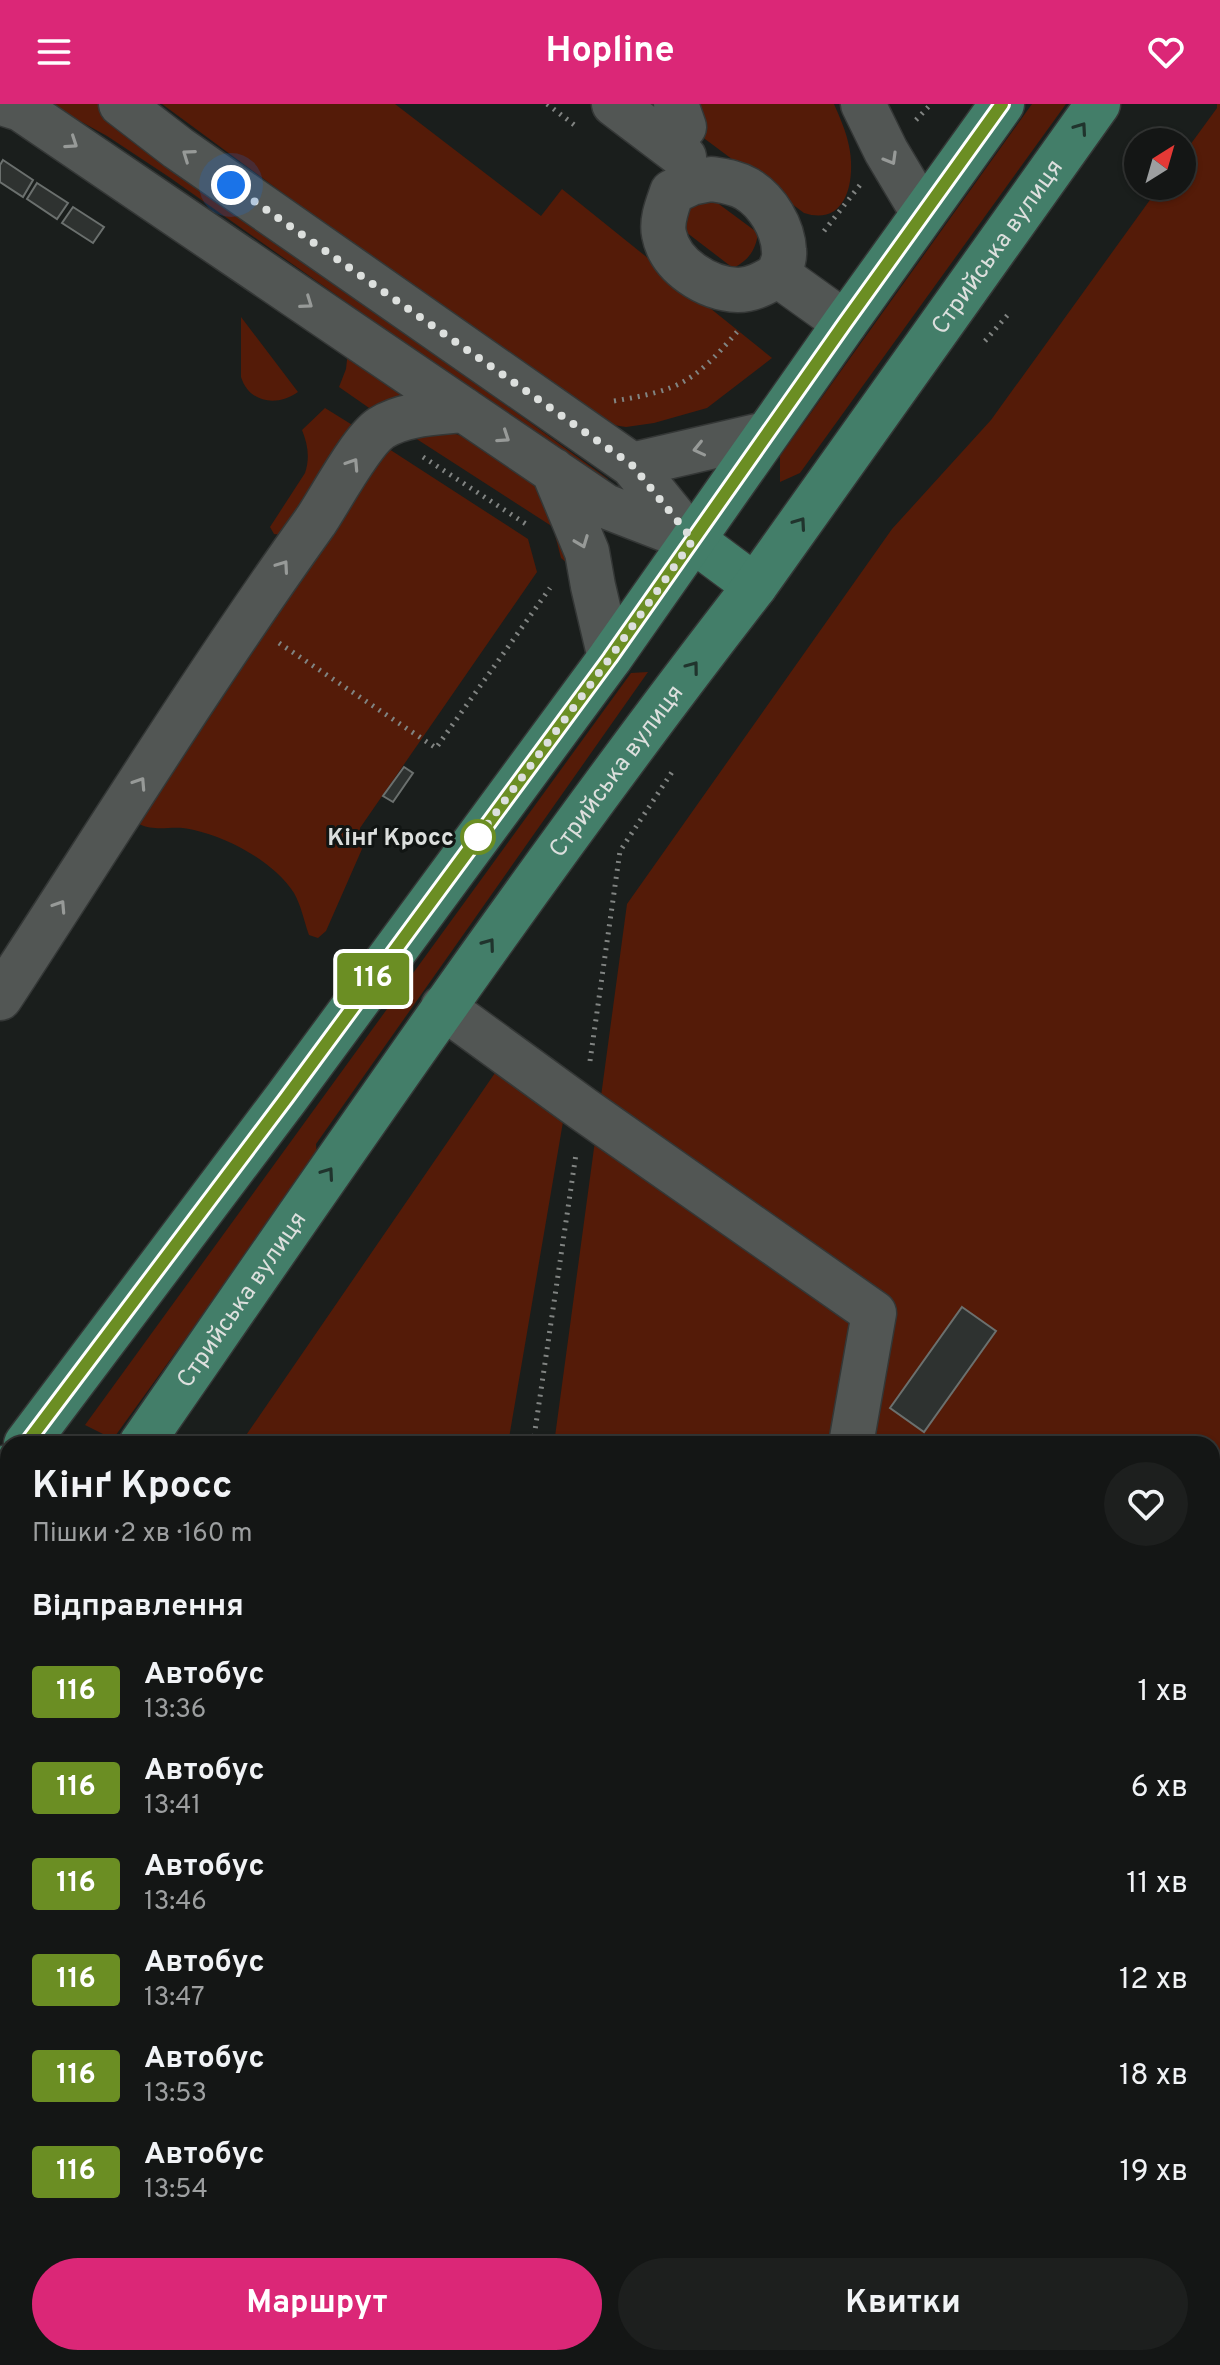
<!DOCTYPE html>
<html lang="uk">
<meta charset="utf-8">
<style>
:root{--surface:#141615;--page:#1d1f1e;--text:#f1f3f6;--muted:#9d9fa0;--line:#333534;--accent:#db2777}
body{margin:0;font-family:Overpass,sans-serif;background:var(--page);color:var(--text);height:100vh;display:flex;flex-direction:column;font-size:30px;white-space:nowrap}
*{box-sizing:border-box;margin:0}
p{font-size:26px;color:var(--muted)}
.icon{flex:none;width:44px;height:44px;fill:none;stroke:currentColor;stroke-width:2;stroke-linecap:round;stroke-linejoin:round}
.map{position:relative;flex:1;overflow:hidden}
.sheet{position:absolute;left:0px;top:1332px;width:1220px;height:930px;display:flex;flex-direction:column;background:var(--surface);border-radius:24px 24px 0 0;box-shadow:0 2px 6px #0004,0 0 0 2px var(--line)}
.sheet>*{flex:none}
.badge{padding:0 16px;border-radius:6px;font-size:28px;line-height:52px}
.needle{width:52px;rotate:37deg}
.tools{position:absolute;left:1124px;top:24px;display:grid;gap:16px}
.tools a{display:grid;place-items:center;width:72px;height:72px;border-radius:50%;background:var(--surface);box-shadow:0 2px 6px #0004,0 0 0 2px var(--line);font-size:40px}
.you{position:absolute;width:40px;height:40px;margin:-20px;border:6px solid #fff;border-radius:50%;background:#1a73e8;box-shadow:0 0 0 12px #1a73e833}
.map>.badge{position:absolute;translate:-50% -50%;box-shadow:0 0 0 4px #fff}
h2{padding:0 32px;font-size:30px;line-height:72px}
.round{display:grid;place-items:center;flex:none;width:84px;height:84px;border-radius:42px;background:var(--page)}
.head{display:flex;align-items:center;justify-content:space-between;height:136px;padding:0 32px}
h1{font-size:38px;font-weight:700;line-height:60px}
.primary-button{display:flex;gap:16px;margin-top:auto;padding:16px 32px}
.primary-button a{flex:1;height:92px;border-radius:48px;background:var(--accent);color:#fff;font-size:32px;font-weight:700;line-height:92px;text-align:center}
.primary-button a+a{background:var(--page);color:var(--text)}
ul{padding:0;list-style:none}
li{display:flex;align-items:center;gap:24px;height:96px;padding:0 32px}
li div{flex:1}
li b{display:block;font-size:30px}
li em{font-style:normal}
li .badge{min-width:88px;font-weight:700;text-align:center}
header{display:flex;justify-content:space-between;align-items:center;height:104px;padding:0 32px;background:var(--accent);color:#fff;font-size:36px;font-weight:700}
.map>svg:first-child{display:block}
.green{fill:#541b08}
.building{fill:#2e3230;stroke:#6b706e;stroke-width:2}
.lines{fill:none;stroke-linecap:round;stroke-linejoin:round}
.minor-casing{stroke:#343736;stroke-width:47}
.major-casing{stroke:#343736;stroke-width:47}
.highway-casing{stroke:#343736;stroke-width:47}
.path{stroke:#818482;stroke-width:5;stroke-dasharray:2 6;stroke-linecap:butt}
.minor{stroke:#525654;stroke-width:44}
.major{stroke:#437e69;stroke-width:44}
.highway{stroke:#399977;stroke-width:44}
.oneway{stroke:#20342d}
.oneway2{stroke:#979a98}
.line-casing{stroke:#fff;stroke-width:18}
.line{stroke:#6b8e23;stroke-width:12}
.walk{stroke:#dcdfdd;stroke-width:8;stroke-dasharray:0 14.4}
.stop-dot{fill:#fff;stroke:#6b8e23;stroke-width:4}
.labels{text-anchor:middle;stroke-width:6;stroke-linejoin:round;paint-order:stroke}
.street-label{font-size:24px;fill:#dcdfdd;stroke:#111513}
.stop-label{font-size:24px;font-weight:bold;fill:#dcdfdd;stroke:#111513;text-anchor:end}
</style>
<header><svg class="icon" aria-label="menu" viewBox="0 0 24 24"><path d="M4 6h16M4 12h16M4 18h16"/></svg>Hopline<svg class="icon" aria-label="heart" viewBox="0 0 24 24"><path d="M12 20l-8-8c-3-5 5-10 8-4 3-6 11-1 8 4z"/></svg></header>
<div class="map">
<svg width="1220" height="2261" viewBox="0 0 1220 2261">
<rect width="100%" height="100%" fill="#1a1e1c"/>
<path class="green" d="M49 0H98L176 63 608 375 606 377 580 363 169 73 107 32Z
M162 0H395L541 112 562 85 772 254 707 304 654 319 626 323 613 321 570 301Z
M692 0H834C840 14 846 27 849 42 856 75 847 123 804 109L705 35 698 28Z
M1032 0H1066L800 369 780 378V352Z
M1217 0H1220V2261H249L252 2254H1212V1340H554L627 800 892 425 991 316 1160 82H1182V52L1217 4Z
M708 92 758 129C756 146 748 157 733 164L682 125 690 104Z
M241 213 298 288C277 303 249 299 241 273Z
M348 247 409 291 399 292 372 306 339 283 346 265Z
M325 304 354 322 282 431 274 430 270 423 305 369C310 354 308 341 302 326Z
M453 329C477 337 533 372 545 394 556 411 561 440 568 460L561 454 553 423 412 332Z
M389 345 528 435 537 468 360 724 362 745 326 827 318 834 309 831C304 817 301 801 294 789 274 758 229 734 194 726 172 720 159 729 139 720L380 356Z
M648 568 316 1040 317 1052 113 1335 85 1321 631 569Z
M497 966 564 1012 508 1340H240Z
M8 1773V2254H210L207 2261H0V1800Z"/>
<path class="building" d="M3 56 33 76 23 93 0 78V61Z
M37 79 68 99 57 115 27 95Z
M73 103 104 123 93 139 62 119Z
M404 663 413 669 393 698 383 692Z
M962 1203 996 1227 924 1328 890 1304Z"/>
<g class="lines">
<g class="minor-casing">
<path id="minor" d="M5 0 21 5 605 402 693 436
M121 0 178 44 632 361 691 434
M614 0 684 53
M676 0 684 23
M863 0 886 47 923 109
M711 75C723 77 735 78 747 85 767 97 783 123 784 147 785 155 781 163 778 171 766 178 753 186 738 186 707 185 670 162 664 130 661 116 668 100 672 88L691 79Z
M778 171 845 219
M632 361 766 330
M553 366 587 448 593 482 610 554
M0 894C104 735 204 573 315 418 330 396 361 337 381 324 405 309 437 309 464 306
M443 903 583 1005 874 1209 851 1340"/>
</g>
<g class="major-casing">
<g id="major">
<path d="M693 436 755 482"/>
<path d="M26 1340 287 993 610 554 845 219 1002 0"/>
<path id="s1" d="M141 1340C341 1051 539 760 755 482L1098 0"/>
<path d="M0 1374 8 1363"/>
<path d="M0 1536 8 1525"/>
</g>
</g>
<g class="highway-casing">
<path id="highway" d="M0 1712 8 1690"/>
</g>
<path class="path" d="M547 0 577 23
M916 16 931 0
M824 127 860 81
M985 237 1011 207
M614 297C680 286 693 279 737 228
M423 353 529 422
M279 539 436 644 550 484
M590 957 620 747 674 665
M533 1340 576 1050
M1212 1454 1220 1460
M1212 1824 1220 1822
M233 2261 236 2254
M600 2261 604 2254"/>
<use href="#minor" class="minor"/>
<use href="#major" class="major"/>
<use href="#highway" class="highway"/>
</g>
<defs><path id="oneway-chevron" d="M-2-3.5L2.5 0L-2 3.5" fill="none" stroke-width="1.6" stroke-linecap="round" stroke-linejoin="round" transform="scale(2)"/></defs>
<g class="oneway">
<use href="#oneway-chevron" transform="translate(1081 24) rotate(-55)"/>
<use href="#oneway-chevron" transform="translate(800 419) rotate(-55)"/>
<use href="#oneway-chevron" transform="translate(693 563) rotate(-53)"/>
<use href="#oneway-chevron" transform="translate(489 840) rotate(-54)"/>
<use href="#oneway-chevron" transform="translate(328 1069) rotate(-55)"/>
</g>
<g class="oneway2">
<use href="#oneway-chevron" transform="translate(72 39) rotate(34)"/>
<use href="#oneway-chevron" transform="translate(188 51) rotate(-145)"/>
<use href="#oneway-chevron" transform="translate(891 55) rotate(60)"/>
<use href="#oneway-chevron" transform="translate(307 199) rotate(35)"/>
<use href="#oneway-chevron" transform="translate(504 333) rotate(34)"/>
<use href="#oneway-chevron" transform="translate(699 345) rotate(167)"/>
<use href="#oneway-chevron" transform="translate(353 360) rotate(-57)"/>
<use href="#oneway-chevron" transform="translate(582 438) rotate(69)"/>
<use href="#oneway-chevron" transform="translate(283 462) rotate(-55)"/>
<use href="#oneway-chevron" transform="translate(140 679) rotate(-57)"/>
<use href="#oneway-chevron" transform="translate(60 802) rotate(-57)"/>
</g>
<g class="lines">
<g class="line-casing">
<path id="line" d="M26 1340 287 993 610 554 845 219 1002 0"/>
</g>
<use href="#line" class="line"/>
<path class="walk" d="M231 81 632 361 693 436 610 554 478 733"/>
</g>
<circle class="stop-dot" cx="478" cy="733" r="16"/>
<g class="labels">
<g class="street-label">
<text dy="8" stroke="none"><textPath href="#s1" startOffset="1472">Стрийська вулиця</textPath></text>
<text dy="8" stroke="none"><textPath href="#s1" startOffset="824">Стрийська вулиця</textPath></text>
<text dy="8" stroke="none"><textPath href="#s1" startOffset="176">Стрийська вулиця</textPath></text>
</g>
<g class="stop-label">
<text x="454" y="741">Кінґ Кросс</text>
</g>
</g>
</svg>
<div class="tools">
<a><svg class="needle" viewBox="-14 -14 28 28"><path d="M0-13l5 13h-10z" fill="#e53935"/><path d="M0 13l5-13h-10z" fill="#9d9fa0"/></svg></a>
</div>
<div class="you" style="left:231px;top:81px"></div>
<b class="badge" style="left:373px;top:875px;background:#6b8e23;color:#fff">116</b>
<section class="sheet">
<div class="head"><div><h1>Кінґ Кросс</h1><p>Пішки · 2 хв · 160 m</p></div><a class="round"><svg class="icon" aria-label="heart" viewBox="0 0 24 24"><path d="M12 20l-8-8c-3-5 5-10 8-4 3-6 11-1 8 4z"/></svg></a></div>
<h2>Відправлення</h2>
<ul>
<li><span class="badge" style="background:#6b8e23;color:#fff">116</span><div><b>Автобус</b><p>13:36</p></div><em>1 хв</em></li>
<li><span class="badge" style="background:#6b8e23;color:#fff">116</span><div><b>Автобус</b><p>13:41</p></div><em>6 хв</em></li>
<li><span class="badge" style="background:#6b8e23;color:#fff">116</span><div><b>Автобус</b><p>13:46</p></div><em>11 хв</em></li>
<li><span class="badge" style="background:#6b8e23;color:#fff">116</span><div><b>Автобус</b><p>13:47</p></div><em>12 хв</em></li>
<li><span class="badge" style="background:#6b8e23;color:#fff">116</span><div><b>Автобус</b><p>13:53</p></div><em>18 хв</em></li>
<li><span class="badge" style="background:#6b8e23;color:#fff">116</span><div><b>Автобус</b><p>13:54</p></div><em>19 хв</em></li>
</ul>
<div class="primary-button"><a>Маршрут</a><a>Квитки</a></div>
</section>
</div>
